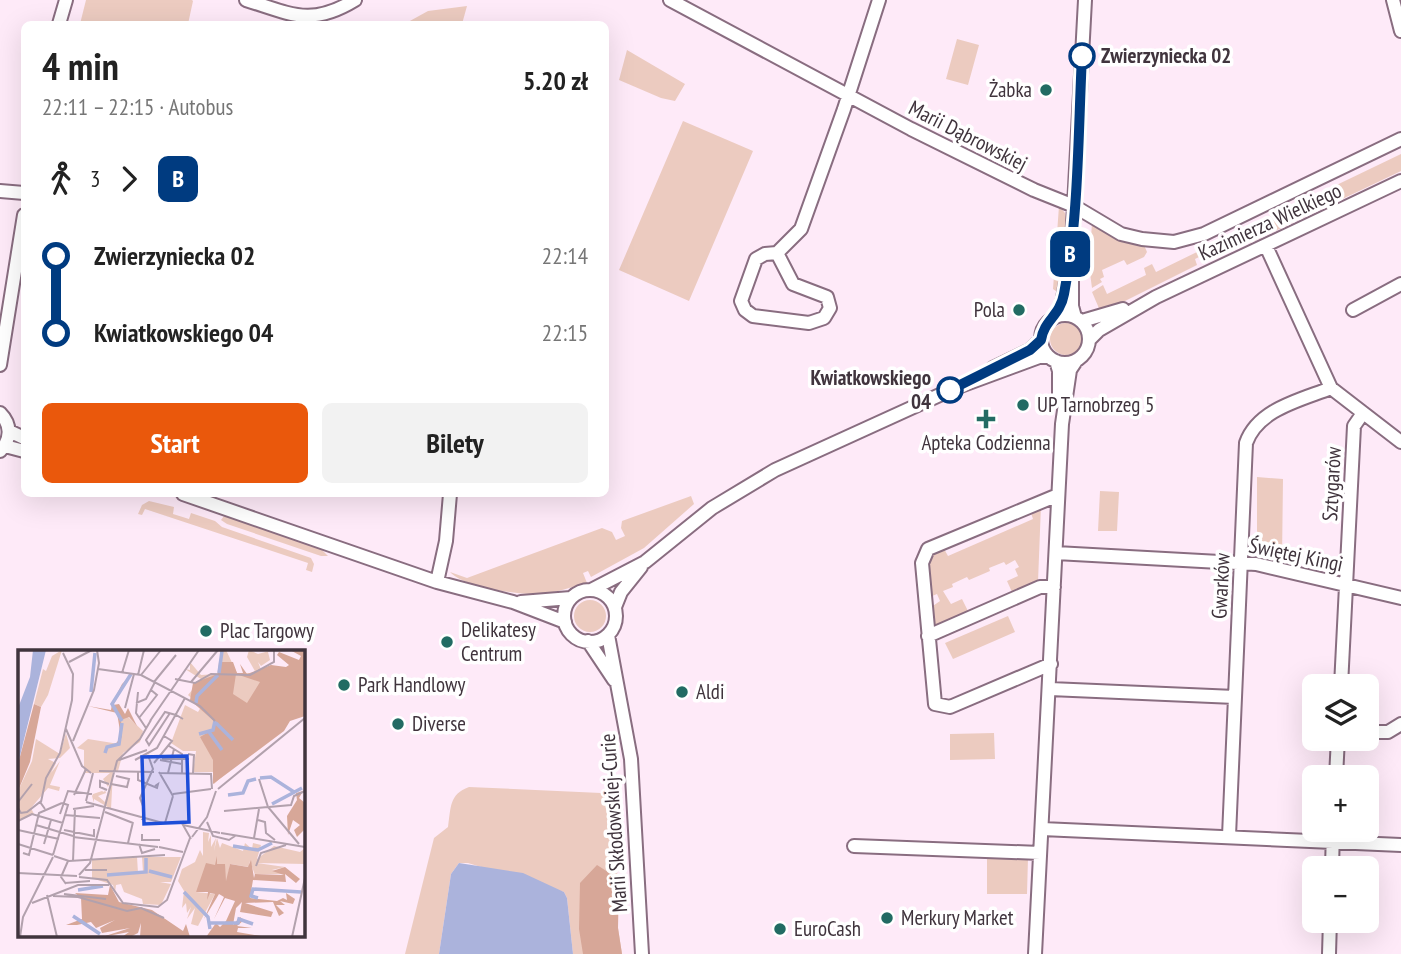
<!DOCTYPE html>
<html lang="pl">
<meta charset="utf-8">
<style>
:root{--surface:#fff;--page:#f2f2f2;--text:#222;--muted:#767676;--accent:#ea580c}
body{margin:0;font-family:"PT Sans Narrow",sans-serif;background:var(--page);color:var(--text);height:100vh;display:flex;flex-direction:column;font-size:26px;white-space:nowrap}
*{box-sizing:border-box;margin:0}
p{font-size:23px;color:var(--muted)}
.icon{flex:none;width:38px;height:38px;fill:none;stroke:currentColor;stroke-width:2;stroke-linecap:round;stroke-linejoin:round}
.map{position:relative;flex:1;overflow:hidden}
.sheet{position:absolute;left:21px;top:21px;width:588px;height:476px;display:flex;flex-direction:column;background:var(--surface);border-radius:10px;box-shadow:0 7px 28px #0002}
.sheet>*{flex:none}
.badge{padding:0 14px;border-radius:10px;font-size:24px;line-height:46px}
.buttons{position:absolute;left:1302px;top:674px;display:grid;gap:14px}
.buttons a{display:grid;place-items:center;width:77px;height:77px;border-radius:10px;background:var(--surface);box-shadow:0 7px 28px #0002;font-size:35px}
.map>.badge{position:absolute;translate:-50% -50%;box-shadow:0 0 0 4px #fff}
.legs{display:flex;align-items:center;gap:10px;height:77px;padding:0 21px;font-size:23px}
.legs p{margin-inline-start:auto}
.headline{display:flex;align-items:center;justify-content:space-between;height:119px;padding:0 21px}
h1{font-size:38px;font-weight:600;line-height:52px}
.cta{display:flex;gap:14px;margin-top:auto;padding:14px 21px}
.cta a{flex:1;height:80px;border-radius:10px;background:var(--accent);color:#fff;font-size:28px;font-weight:600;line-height:80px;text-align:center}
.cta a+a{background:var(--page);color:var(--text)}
ul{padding:0 21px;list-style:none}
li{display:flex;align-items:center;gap:24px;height:77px;font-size:26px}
li i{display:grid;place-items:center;width:10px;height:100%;margin:0 9px;background:currentColor}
li i::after{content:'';width:18px;height:18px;margin:-9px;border:5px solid;border-radius:50%;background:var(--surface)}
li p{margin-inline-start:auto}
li:first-child i{background:linear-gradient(#0000 50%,currentColor 0)}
li:last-child i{background:linear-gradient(currentColor 50%,#0000 0)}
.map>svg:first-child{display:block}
.green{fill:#eccbc0}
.forest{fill:#d7a798}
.water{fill:#abb3dc}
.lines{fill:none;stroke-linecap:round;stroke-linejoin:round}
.minor-casing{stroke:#896d80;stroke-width:16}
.minor{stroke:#fff;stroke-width:12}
.line-1-casing{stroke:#fff;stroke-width:16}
.line-1{stroke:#003b80;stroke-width:10}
.stop-1-dot{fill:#fff;stroke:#003b80;stroke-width:3.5}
.poi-dot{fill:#226b63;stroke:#fff;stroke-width:2.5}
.labels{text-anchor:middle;stroke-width:7;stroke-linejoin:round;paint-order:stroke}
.stop-label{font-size:21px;font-weight:bold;fill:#40343d;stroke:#fff;text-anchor:start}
.poi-label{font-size:21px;fill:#40343d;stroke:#fff;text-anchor:start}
.street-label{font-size:21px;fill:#40343d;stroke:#fff}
.inset-river{fill:none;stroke:#abb3dc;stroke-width:3.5}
.inset-road{fill:none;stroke:#b2a1ad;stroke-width:2}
.view{fill:#1d4ed8;fill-opacity:0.15;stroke:#1d4ed8;stroke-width:3.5}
.inset-edge{fill:none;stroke:#40343d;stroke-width:3.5}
</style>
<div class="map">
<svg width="1401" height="954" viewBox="0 0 1401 954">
<rect width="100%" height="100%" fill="#feeaf8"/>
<path class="green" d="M86 0H192L193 1 188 24H80Z
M467 6 462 24H409L408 22 428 11Z
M957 39 979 45 968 85 946 79Z
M627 50 685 84 675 101 661 98 619 80Z
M683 121 753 151 689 301 619 270Z
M1401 154V171L1250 243 1243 230Z
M1059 206 1065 213 1066 219 1060 294 1053 289Z
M1092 223 1144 245 1147 252 1144 257 1127 265 1124 260 1102 270 1104 277 1100 279 1102 282 1092 288 1089 266Z
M1240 231 1242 236 1195 259 1197 265 1101 313 1092 292 1103 285 1107 294 1146 275 1144 268 1152 264 1156 272Z
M1050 339a16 16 0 1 1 32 0a16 16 0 1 1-32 0Z
M1257 477 1283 479 1282 559 1262 554 1257 541Z
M1100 491 1119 492 1117 531H1098Z
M691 496 694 504 644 548 591 577 588 571 583 573 587 583C571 587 555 593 539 594 519 595 463 587 450 572L467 578 602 528 612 532 616 540 625 536 621 528 622 521Z
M149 501 174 507 173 514 189 519 191 513 215 521 222 527 311 558 314 564 312 572 306 570 308 563 145 509 142 515 138 514 142 505Z
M1041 505 1038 582 1012 592 1007 581 1018 576 1015 569 1019 567 1015 560 1006 565 1004 562 989 568 990 571 969 580 967 577 952 584 953 587 943 591 951 604 962 599 968 611 967 615 935 627 931 624 930 608 940 601 937 594 930 597C927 573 918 559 943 547L948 556 1033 519 1030 510Z
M224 516 320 548 328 556H321L227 524 221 520Z
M574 616a16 16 0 1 1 32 0a16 16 0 1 1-32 0Z
M1008 616 1015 632 953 659 945 643Z
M994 733 995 759 950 760V734Z
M616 783 618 928 622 954H573L567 898 564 892 468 863H459L451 874 439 954H405L434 838 448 827C451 808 449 794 469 787L601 793Z
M854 850 1028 858 1027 894H987V858L854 853Z"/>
<path class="forest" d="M597 865 619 879 618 928 622 954H583L579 929 580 883Z"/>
<path class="water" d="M459 863 523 873 564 892 567 898 573 954H439L451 874Z"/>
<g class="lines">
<g class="minor-casing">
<path id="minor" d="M246 0C291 14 311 27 355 0
M670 0 911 129 1034 190 1074 206 1121 234 1142 239 1174 242 1204 234 1401 139
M1393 0 1401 31
M59 24 66 0
M0 191 24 193
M1266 246 1331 388 1401 442
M777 253 793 284 827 297 830 308 824 318 809 323 753 316 745 310 741 301 756 259 765 254 777 253 801 229 844 109 879 0
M1353 310 1401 284
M1041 339a24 24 0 1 1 48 0a24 24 0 1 1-48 0Z
M1055 317 1061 309 1066 282
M1075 317 1072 306V243L1085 0
M1082 321 1123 309
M1089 340 1099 330 1156 297 1401 181
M1056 361 1059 371V395
M0 365 24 215
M993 368 1030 350 1041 340
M0 413C11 424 12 439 0 451
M9 431 24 438
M5 446 24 451
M183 494 437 582 513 602 565 622
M1056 553 1256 564 1401 598
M437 582 446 541 450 494
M591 590 645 562 712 508 775 470 955 388 1039 357H1049
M564 616a26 26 0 1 1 52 0a26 26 0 1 1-52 0Z
M521 602 571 598
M615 607 621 592 641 567
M608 635 631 759 642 954
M928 636 1040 587H1054
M588 641 614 680
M1051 664 950 707 935 704 922 563 928 549 1058 495
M1341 686 1354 426 1363 413
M1050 689 1235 697
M1367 732H1388L1401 724
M1336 777 1338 738
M1042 829 1401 845
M1229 836 1246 443C1258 409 1301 400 1331 388
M854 846 1040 853
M1332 868 1333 830
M1035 954 1062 424 1070 370 1076 361
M1329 954 1330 920"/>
</g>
<use href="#minor" class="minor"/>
</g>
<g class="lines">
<g class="line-1-casing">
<path id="line-1" d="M950 390 1030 350 1041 340C1044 320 1060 316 1064 294 1079 217 1078 134 1082 56"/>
</g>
<use href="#line-1" class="line-1"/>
</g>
<g class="stop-1-dot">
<circle cx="1082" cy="56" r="12"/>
<circle cx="950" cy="390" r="12"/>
</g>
<g class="poi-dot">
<circle cx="1046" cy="90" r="7"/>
<circle cx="1019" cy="310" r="7"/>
<circle cx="1023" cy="405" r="7"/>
<path d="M982.5 408.5h7v7h7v7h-7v7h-7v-7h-7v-7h7z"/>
<circle cx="206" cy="631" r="7"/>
<circle cx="447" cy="642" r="7"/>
<circle cx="344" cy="685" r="7"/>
<circle cx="682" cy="692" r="7"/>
<circle cx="398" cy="724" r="7"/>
<circle cx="887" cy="918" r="7"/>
<circle cx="780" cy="929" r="7"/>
</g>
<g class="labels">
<g class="stop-label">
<text x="1101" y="63">Zwierzyniecka 02</text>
<text x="931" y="385" text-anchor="end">Kwiatkowskiego<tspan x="931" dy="24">04</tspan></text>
</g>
<g class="poi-label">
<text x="1032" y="97" text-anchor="end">Żabka</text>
<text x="1005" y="317" text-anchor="end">Pola</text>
<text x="1037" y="412">UP Tarnobrzeg 5</text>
<text x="986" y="450" text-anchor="middle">Apteka Codzienna</text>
<text x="461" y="637">Delikatesy<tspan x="461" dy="24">Centrum</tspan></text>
<text x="220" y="638">Plac Targowy</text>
<text x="358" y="692">Park Handlowy</text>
<text x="696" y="699">Aldi</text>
<text x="412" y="731">Diverse</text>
<text x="901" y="925">Merkury Market</text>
<text x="794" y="936">EuroCash</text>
</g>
<g class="street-label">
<text transform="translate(968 136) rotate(27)" y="7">Marii Dąbrowskiej</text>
<text transform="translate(1270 222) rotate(-25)" y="7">Kazimierza Wielkiego</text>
<text transform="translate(1332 484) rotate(-87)" y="7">Sztygarów</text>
<text transform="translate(1296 555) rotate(12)" y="7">Świętej Kingi</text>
<text transform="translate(1221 586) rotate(-87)" y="7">Gwarków</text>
<text transform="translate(614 823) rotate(-94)" y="7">Marii Skłodowskiej-Curie</text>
</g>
</g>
<g transform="translate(18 650)">
<rect width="287" height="287" fill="#feeaf8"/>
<path d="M44 0 30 45 23 57 16 54 25 19 28 21 34 6ZM208 0 219 23H238L229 7 231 0 240 4 255 0 250 2 252 10 243 16 240 12 244 22 253 15 268 22 276 20 287 0 268 65 196 134 195 122H175L178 101H165L153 93 167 55 180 62 183 57 170 45 183 29 167 19 172 20V12L183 25 199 24 204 1ZM109 66 125 81 122 92 105 103 100 121 95 122 93 159 76 149V153L74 146 75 144 84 141 86 142 87 140 88 143 80 146 87 152 93 130 90 137 85 129 92 123H66V100L59 98 70 89 101 94 102 71ZM48 83 52 98 42 108 30 109 38 113 33 123 42 111 32 135 42 137 41 141 30 138 13 158 16 164 0 171V141L14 111 18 89 42 104ZM185 182 191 183 190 192 193 185V197L198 188 196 201 199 188 202 198 204 193 225 201 227 193 234 199 235 193 243 195 239 209 256 196 282 202 287 198V214L239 213 267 217 254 220 266 224H238V228L232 211 231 217 212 214 209 231 204 229 207 214 196 215 178 242 197 244 180 276 173 274 177 258 169 269 173 257 169 263 168 253 164 258 166 241 160 231 164 219 177 212 182 200 185 206ZM119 207 120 223 125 222 124 207H163L153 232H142L153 234 143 255 125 254 124 249 106 242 103 234 98 235 97 243 95 235 74 228V210Z" fill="#eccbc0"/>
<path d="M272 0H287V66L272 71 266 81 195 134V110L182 87 194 80 197 72 172 50 175 33 200 24 201 12H215L219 23H225L222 14 229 24 253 15 268 17 271 15 259 5 261 2 281 10 283 6ZM218 24 242 32 229 53 215 44ZM113 25 95 55 101 54 107 64 110 58 119 76 111 67 103 70 104 86 101 94 96 96 103 87 99 63 70 56 93 60 94 54 104 34ZM16 54 23 57 12 112 0 141V114ZM285 141 281 148 287 153V179L279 187 276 180 282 175 275 170 270 185 269 166 279 150 278 143ZM199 206V214H207L208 231 212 214 230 217 233 210 236 228 237 224 266 225 254 221 267 217 282 229 278 233 267 224 268 232 235 230 232 248 259 251 265 248 269 250 268 243 277 249 275 254 262 251 267 255H258L266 263 261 266 255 252 227 253 255 262 253 267 222 262 224 252 218 258 215 275 222 267 226 270 219 276 234 278H220L219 282 249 287H188L198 273 202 277 208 271 217 251 207 248 196 269 206 247 201 244 186 269 197 244 192 243 189 250 190 242H178L188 213 197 215ZM92 235 101 252 134 260 165 281 168 274 172 287H122L123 273 120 283 112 287H104L111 282 84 287 112 278 84 283 82 278 97 270 78 278 73 272 59 275H48L64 269 63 248 57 243 90 245Z" fill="#d7a798" fill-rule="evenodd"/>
<path d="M15 0H28L0 114V58L12 27Z" fill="#abb3dc"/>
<path class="inset-river" d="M201 23 204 1M73 42 77 3M178 53 179 46 200 25M104 71 94 54 113 24M198 73 215 90M191 82 204 100M181 84 195 80 197 71M87 103 89 97 101 94 104 73M242 128 253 127 276 142M210 145 225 143 230 131 238 129M254 154 284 138M215 196 240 200 254 193M131 221 154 227M89 225 128 222V208M60 240 85 236M166 242 190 267 192 279M240 248 233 246 235 239 283 242M55 266 82 284M191 273H220L221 269 235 274"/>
<path class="inset-road" d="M51 12 74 0M80 19 123 25 182 56 197 71M104 23 111 0M120 25 126 0M123 25 143 0M157 29 177 33 193 24 232 25 256 12V0M136 32 158 5M173 32 200 0M120 42 118 63 128 78M118 53 128 49 137 32M107 58 116 24M152 63 131 95 128 90 147 62 158 65 165 69M121 68 139 45 133 40M132 71 181 0M48 79 64 116 73 123M55 91 76 40 81 13 79 0M151 96 164 104V123M170 104 176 105 175 123M144 109H171M101 110 129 100M117 110 139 98 167 48M142 110 164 114M136 113 154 91 146 86M81 121 136 122M120 122V130L139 138 140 134 137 136M141 122 155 146M141 123 193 124 194 139M150 123 156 99M241 129 250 157 281 194M93 134 109 137 111 129 98 126M200 139 287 68M89 140 82 137V131L91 134M155 144 193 139M56 145 68 119M68 151 75 123M0 152 14 134M23 152 28 128 42 103 54 50 55 24 45 3M68 152 145 173M251 157 273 155 276 146 287 141M0 158 3 163 9 162 22 152 27 159M55 159 76 156M206 161 250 157M87 162 115 173M42 164 50 141 74 144M47 165 82 168M124 170 126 159 122 148 135 119 130 105M240 170 247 172 248 183 257 190M0 171 14 164 45 173M189 172 195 186 211 190 217 186M147 173 155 146M18 175 55 186M0 180 41 189M46 180 76 186V179M203 183 287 197M124 184V190H142M55 187 140 197M174 187 189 167 198 141M236 188 241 159M173 189 165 175 202 183M110 193 115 172M0 194 35 205M26 194 33 170M121 194 124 203 137 199M141 197 165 202M5 203 11 205 21 163 44 153M35 205 50 155 44 153M36 206 51 211 147 205M55 211 57 158M238 216 243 203 268 195M67 220H89M0 223 59 226M61 225 72 213 99 111 122 89 133 70M61 227 89 230 105 253 140 257 149 250 172 188M47 233 72 231M48 234 43 227 50 211M46 244 88 249M29 245 39 287M35 246 60 247 109 261 123 258 146 268M14 253 60 235H91M2 287 5 267 35 207M274 287 287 228"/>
<path class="view" d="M169 106 171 172 126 174 124 107Z"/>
<rect width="287" height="287" class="inset-edge"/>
</g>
</svg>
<div class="buttons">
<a><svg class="icon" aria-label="layers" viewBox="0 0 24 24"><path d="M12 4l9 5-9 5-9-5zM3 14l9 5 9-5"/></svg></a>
<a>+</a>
<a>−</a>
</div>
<b class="badge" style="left:1070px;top:254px;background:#003b80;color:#fff">B</b>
<section class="sheet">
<div class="headline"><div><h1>4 min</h1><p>22:11 – 22:15 · Autobus</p></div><b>5.20 zł</b></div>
<div class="legs"><svg class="icon" aria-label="walk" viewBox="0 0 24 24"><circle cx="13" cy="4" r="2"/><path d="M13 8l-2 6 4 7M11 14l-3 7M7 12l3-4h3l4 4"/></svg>3<svg class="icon" aria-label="forward" viewBox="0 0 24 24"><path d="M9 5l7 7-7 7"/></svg><b class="badge" style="background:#003b80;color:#fff">B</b></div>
<ul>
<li><i style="color:#003b80"></i><b>Zwierzyniecka 02</b><p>22:14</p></li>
<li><i style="color:#003b80"></i><b>Kwiatkowskiego 04</b><p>22:15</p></li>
</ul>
<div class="cta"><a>Start</a><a>Bilety</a></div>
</section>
</div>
